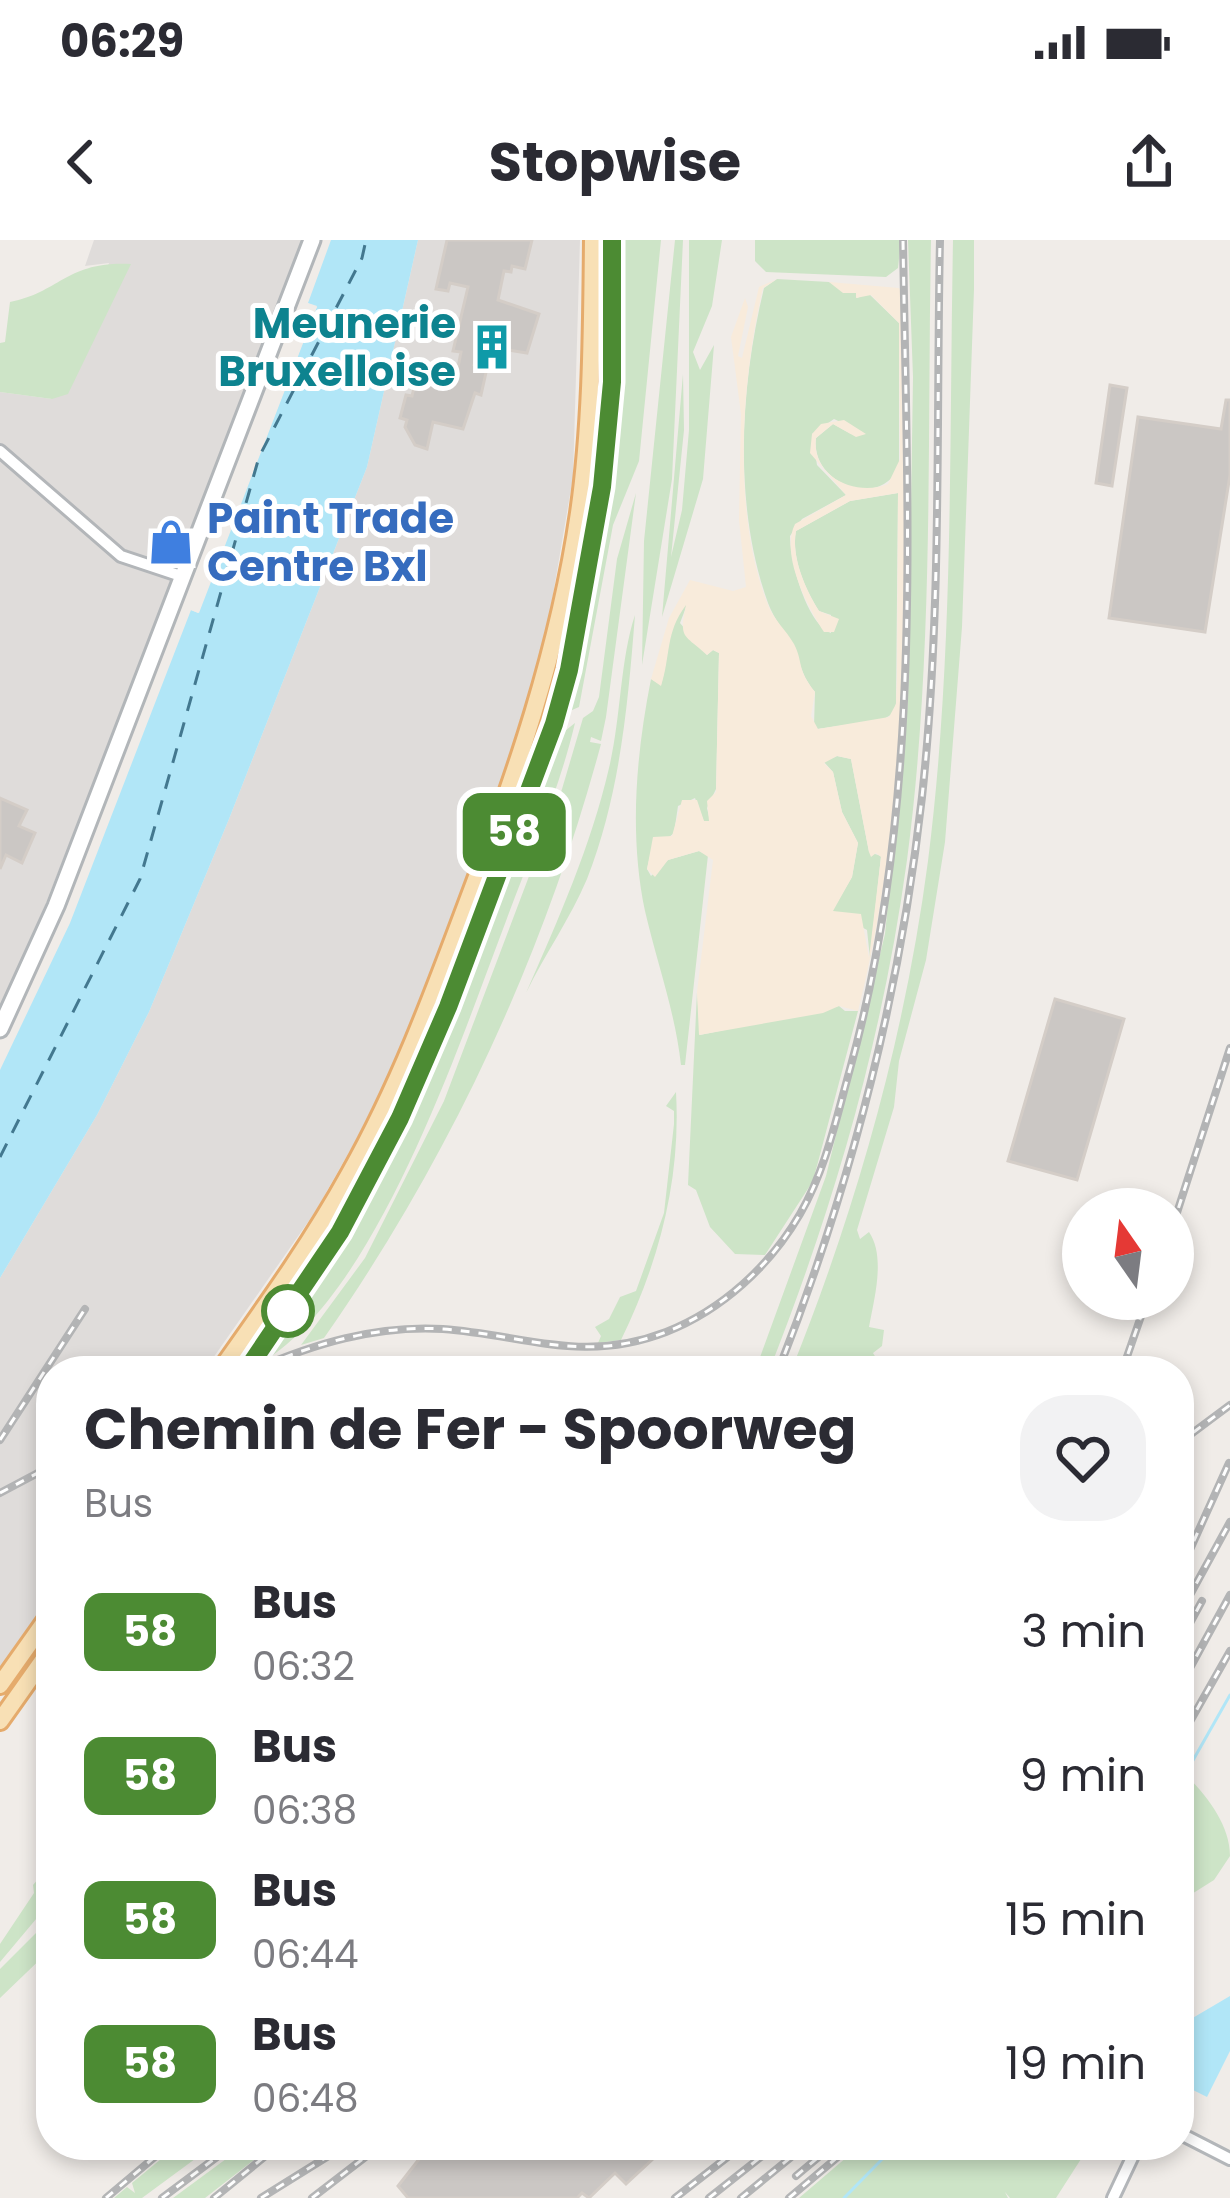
<!DOCTYPE html>
<style>
:root{--surface:#fff;--page:#f2f2f3;--text:#2b2b33;--muted:#7c7c81}
body{margin:0;font-family:Poppins,sans-serif;background:var(--page);color:var(--text);height:100vh;display:flex;flex-direction:column;font-size:45px;white-space:nowrap}
*{box-sizing:border-box;margin:0}
p{font-size:39px;color:var(--muted)}
.icon{flex:none;width:66px;height:66px;fill:none;stroke:currentColor;stroke-width:2;stroke-linecap:round;stroke-linejoin:round}
.map{position:relative;flex:1;overflow:hidden}
.details{position:absolute;left:36px;top:1116px;width:1158px;height:804px;display:flex;flex-direction:column;background:var(--surface);border-radius:48px;box-shadow:0 6px 18px #0003}
.details>*{flex:none}
.badge{padding:0 24px;border-radius:18px;font-size:42px;line-height:78px}
.needle{width:78px;rotate:346deg}
.fabs{position:absolute;left:1062px;top:948px;display:grid;gap:24px}
.fabs a{display:grid;place-items:center;width:132px;height:132px;border-radius:50%;background:var(--surface);box-shadow:0 6px 18px #0003;font-size:60px}
.map>.badge{position:absolute;translate:-50% -50%;box-shadow:0 0 0 6px #fff}
.round{display:grid;place-items:center;flex:none;width:126px;height:126px;border-radius:48px;background:var(--page)}
.overview{display:flex;align-items:center;justify-content:space-between;height:204px;padding:0 48px}
h1{font-size:57px;font-weight:700;line-height:90px}
ul{padding:0;list-style:none}
li{display:flex;align-items:center;gap:36px;height:144px;padding:0 48px}
li div{flex:1}
li b{display:block;font-size:45px}
li em{font-style:normal}
li .badge{min-width:132px;font-weight:700;text-align:center}
.status{display:flex;justify-content:space-between;align-items:center;height:84px;padding:0 60px;background:var(--surface);direction:ltr}
.status svg{height:33px;fill:currentColor}
header{display:flex;justify-content:space-between;align-items:center;height:156px;padding:0 48px;background:var(--surface);font-size:54px;font-weight:700}
.map>svg:first-child{display:block}
.industrial{fill:#dfdcda}
.green{fill:#cde4c7}
.sand{fill:#f8ebdb;fill-rule:evenodd}
.water{fill:#b1e6f7}
.pier{fill:#f0ece8}
.lines{fill:none;stroke-linecap:round;stroke-linejoin:round}
.stream{stroke:#b1e6f7;stroke-width:3}
.ferry{stroke:#43788f;stroke-width:3;stroke-dasharray:15 12;stroke-linecap:butt}
.building{fill:#cbc7c4;stroke:#d4cdc7;stroke-width:3}
.minor-casing{stroke:#b3b6b9;stroke-width:16}
.secondary-casing{stroke:#b2b6b9;stroke-width:21}
.primary-casing{stroke:#e5ab6c;stroke-width:22}
.minor{stroke:#fff;stroke-width:10}
.secondary{stroke:#fff;stroke-width:15}
.primary{stroke:#f8e0b5;stroke-width:16}
.rail-casing{stroke:#b3b4b5;stroke-width:8}
.rail{stroke:#fff;stroke-width:3;stroke-dasharray:9;stroke-linecap:butt}
.line-casing{stroke:#fff;stroke-width:27}
.line{stroke:#4c8b33;stroke-width:18}
.stop-dot{fill:#fff;stroke:#4c8b33;stroke-width:6}
.labels{text-anchor:middle;stroke-width:10;stroke-linejoin:round;paint-order:stroke}
.culture-label{font-size:42px;font-weight:bold;fill:#0d838f;stroke:#fff;text-anchor:end}
.shop-label{font-size:42px;font-weight:bold;fill:#366cbe;stroke:#fff;text-anchor:start}
</style>
<div class="status"><b>06:29</b><svg viewBox="0 0 49 12"><path d="M0 12V9h3v3zM5 12V6h3v6zM10 12V3h3v9zM15 12V0h3v12zM26 1h20v11H26zM47 4h2v5h-2z"/></svg></div>
<header><svg class="icon" aria-label="back" viewBox="0 0 24 24"><path d="M15 5l-7 7 7 7"/></svg>Stopwise<svg class="icon" aria-label="share" viewBox="0 0 24 24"><path d="M12 15V3M7 8l5-5 5 5M5 13v7h14v-7"/></svg></header>
<div class="map">
<svg width="1230" height="1958" viewBox="0 0 1230 1958">
<rect width="100%" height="100%" fill="#f0ece8"/>
<path class="industrial" d="M94 0H308L0 779V152L52 159 109 23 85 26Z
M418 0H580L573 237 536 455 449 702 389 842 315 972 204 1131H51V1363L0 1438V1038L97 875 149 772 229 579 367 227Z"/>
<path class="green" d="M619 0H661L639 221 613 285 579 467 565 473 601 295 623 57Z
M675 0H683L672 239 642 425 644 301Z
M689 0H722L712 66 693 112 700 130 714 105 703 239 662 377 683 134 684 190 671 317 682 270 689 190Z
M755 0H901L898 28 886 37 766 32 755 21Z
M908 0H931C927 206 934 416 907 620 882 802 834 966 769 1131H755L826 936 885 694 908 462 913 137Z
M953 0H974V49L962 387 945 602 926 720 899 821 894 867 857 990 860 999 869 992C886 1017 874 1059 869 1087L884 1090 882 1106 873 1113 884 1131H791C857 967 905 796 928 621 954 416 949 206 953 0Z
M599 10 608 15 602 202 561 434 524 553 412 829 559 398Z
M131 24 68 154 52 159 0 152V103L5 102 10 62C61 52 66 21 131 24Z
M777 39 829 42 856 53 857 58 868 53 899 83V228C876 271 810 241 816 198L833 184 851 194 862 192 834 179 812 194 817 225 846 255 802 279 790 296C790 322 807 384 831 393V375L819 371C805 349 791 317 796 291L850 261 898 253 896 463 894 473 882 480 817 489 814 486 815 452C803 438 802 428 795 412 788 395 774 380 768 363 733 266 740 147 764 48Z
M636 253 606 477 601 501 591 497 590 502 601 504C544 716 450 918 324 1098L301 1105 365 1018 444 861 562 549 583 478 593 471 599 457 617 319Z
M708 349 720 354 710 361 688 362 680 383 707 415 713 410 719 413 716 549 707 568 710 581 704 582 695 558 678 566 674 593 651 612 647 629 651 636 668 620 699 611 708 615 685 825H681C675 771 657 723 645 671 629 595 636 515 651 439L661 445C671 415 665 358 708 349Z
M635 375C628 464 620 555 587 639 570 679 545 714 526 753 558 680 591 606 609 528 621 479 620 420 635 375Z
M575 483C559 551 530 616 506 681 459 804 374 1064 255 1126L367 956 556 498Z
M837 516 851 519 869 612 881 616 870 718 867 690 832 671 852 637 858 603 842 572 833 532 824 522Z
M697 752 700 795 839 766 845 771H858L813 941 765 1015 735 1014 710 987 696 950 688 945Z
M676 852C681 940 659 1022 621 1100L598 1103 601 1096 595 1087 609 1079 620 1057 636 1051 664 973 674 884V871L666 866Z
M1186 1535C1207 1556 1230 1585 1230 1616L1214 1640 1187 1657 1179 1690V1544Z
M51 1624V1661L36 1653 47 1666 0 1722V1704L34 1653 33 1645Z
M51 1678V1709L0 1758V1729Z
M178 1905H214L142 1958H114L127 1947 135 1953 132 1943Z
M245 1905H273L205 1958H173Z
M861 1905H1090L1056 1958H1010L1005 1952 1008 1958H799Z"/>
<path class="sand" d="M777 39 763 48C741 142 732 275 768 365 774 380 786 390 794 404 804 424 796 428 815 452L811 476 818 489 889 477 896 464 897 436 898 253 850 261 796 291C791 316 805 349 819 371L839 379 834 392H824C807 366 780 314 795 284L846 255 810 213 812 194 821 184 844 180 866 194 856 197 833 184 816 198C811 237 856 257 888 244L900 219 899 83 871 55 856 58V53H843L829 42 899 48 903 56C904 294 917 539 858 771L839 766 823 773 699 795 697 752 713 620 699 611 668 620 655 637 647 629 653 597 672 596 682 560H697L704 581H709L707 561 716 552 719 413 713 410 707 415C683 393 679 399 686 365 665 393 671 415 661 446L651 439 669 378 690 340 733 351 746 347 739 280 741 174 731 97 745 58 748 67 738 116 742 118 759 47ZM837 516 851 519 869 612 871 617 876 613 881 617 869 718 861 674 833 671 852 637 858 603 842 572 833 532 824 523Z"/>
<path class="water" d="M331 0H418L367 227 229 579 149 772 97 875 0 1038V830L70 683 191 370 198 373 317 66 308 63Z
M1230 1756V1811L1207 1857 1179 1843V1786Z"/>
<path class="pier" d="M302 61 317 67 199 373 188 369 196 366 310 70Z"/>
<g class="lines">
<path class="stream" d="M1179 1545 1230 1455
M844 1958 896 1905"/>
<path class="ferry" d="M0 917 140 639 259 217 362 18 366 0"/>
</g>
<path class="building" d="M447 0H532L525 29 512 26 511 32 504 31 498 60 539 74 527 113 502 109 500 117 478 112 474 125 487 128 481 155 475 153 463 189 433 182 427 209 415 205 405 187 407 180 400 178 406 155 412 156 418 131 447 137 448 130 457 132 461 112 453 111 468 47 450 43 448 51 436 49Z
M1110 145 1127 148 1112 246 1096 243Z
M1226 160H1230V235L1205 392 1109 378 1138 177 1221 189Z
M0 558 27 570 19 586 35 593 22 623 6 615 0 629Z
M1055 759 1124 779 1077 940 1008 921Z
M430 1905H668L626 1944 615 1933 589 1958 582 1953 577 1958H408L398 1946Z"/>
<g class="lines">
<g class="minor-casing">
<path id="minor" d="M0 211 121 316 181 336
M1179 1893 1230 1919
M1113 1958 1138 1905"/>
</g>
<g class="secondary-casing">
<path id="secondary" d="M0 789 56 666 312 0"/>
</g>
<g class="primary-casing">
<path id="primary" d="M220 1131C266 1066 312 1002 350 933 398 848 432 757 466 666 515 537 559 410 579 273 592 182 592 91 593 0
M246 1131 340 992 400 879 449 767 554 485 569 430 602 247 612 142V0
M0 1445 51 1373
M0 1481 51 1409"/>
</g>
<use href="#minor" class="minor"/>
<use href="#secondary" class="secondary"/>
<use href="#primary" class="primary"/>
<g class="rail-casing">
<path id="rail" d="M1173 985 1230 808
M913 1129V1131
M251 1131C313 1104 375 1085 443 1089 525 1095 583 1124 666 1092 722 1070 770 1026 800 974 826 929 836 879 850 829 924 561 907 275 903 0
M778 1131C851 946 900 755 922 557 942 373 936 185 940 0
M1122 1131 1147 1059
M0 1200 85 1069
M1179 1203 1230 1165
M0 1253 51 1226
M1179 1334 1229 1223
M1179 1375 1230 1282
M1179 1403 1202 1361
M1179 1448 1230 1355
M1179 1501 1230 1411
M796 1936 833 1905
M106 1958 169 1905
M162 1958 233 1905
M214 1958 279 1905
M261 1958 346 1905
M312 1958 381 1905
M675 1958 743 1905
M709 1958 776 1905
M741 1958 806 1905
M789 1958 852 1905"/>
</g>
<use href="#rail" class="rail"/>
</g>
<g class="lines">
<g class="line-casing">
<path id="line" d="M246 1131 340 992 400 878 448 767 554 484 569 430 602 247 612 142V0"/>
</g>
<use href="#line" class="line"/>
</g>
<defs>
<g id="building-bare" transform="scale(3.6)"><path d="M-4-6H4V6H1V3H-1V6H-4ZM-2.5-4.3h1.7v1.8h-1.7ZM.8-4.3h1.7v1.8H.8ZM-2.5-1h1.7V.8h-1.7ZM.8-1h1.7V.8H.8Z" fill="#0f9aa8" stroke="#fff" stroke-width="2.5" paint-order="stroke"/></g>
<g id="shop-bare" transform="scale(3.6)"><path d="M-5-2.5h2.3a2.7 3.5 0 0 1 5.4 0H5L5.5 6h-11ZM-1.5-2.5h3a1.5 2.3 0 0 0-3 0Z" fill="#3f7fe0" stroke="#fff" stroke-width="2.5" paint-order="stroke"/></g>
</defs>
<g fill-rule="evenodd">
<use href="#building-bare" x="492" y="107"/>
<use href="#shop-bare" x="171" y="302"/>
</g>
<circle class="stop-dot" cx="288" cy="1071" r="24"/>
<g class="labels">
<g class="culture-label">
<text x="456" y="98">Meunerie<tspan x="456" dy="48">Bruxelloise</tspan></text>
</g>
<g class="shop-label">
<text x="207" y="293">Paint Trade<tspan x="207" dy="48">Centre Bxl</tspan></text>
</g>
</g>
</svg>
<div class="fabs">
<a><svg class="needle" viewBox="-14 -14 28 28"><path d="M0-13l5 13h-10z" fill="#e53935"/><path d="M0 13l5-13h-10z" fill="#7c7c81"/></svg></a>
</div>
<b class="badge" style="left:514px;top:592px;background:#4c8b33;color:#fff">58</b>
<section class="details">
<div class="overview"><div><h1>Chemin de Fer - Spoorweg</h1><p>Bus</p></div><a class="round"><svg class="icon" aria-label="heart" viewBox="0 0 24 24"><path d="M12 20l-8-8c-3-5 5-10 8-4 3-6 11-1 8 4z"/></svg></a></div>
<ul>
<li><span class="badge" style="background:#4c8b33;color:#fff">58</span><div><b>Bus</b><p>06:32</p></div><em>3 min</em></li>
<li><span class="badge" style="background:#4c8b33;color:#fff">58</span><div><b>Bus</b><p>06:38</p></div><em>9 min</em></li>
<li><span class="badge" style="background:#4c8b33;color:#fff">58</span><div><b>Bus</b><p>06:44</p></div><em>15 min</em></li>
<li><span class="badge" style="background:#4c8b33;color:#fff">58</span><div><b>Bus</b><p>06:48</p></div><em>19 min</em></li>
</ul>
</section>
</div>
